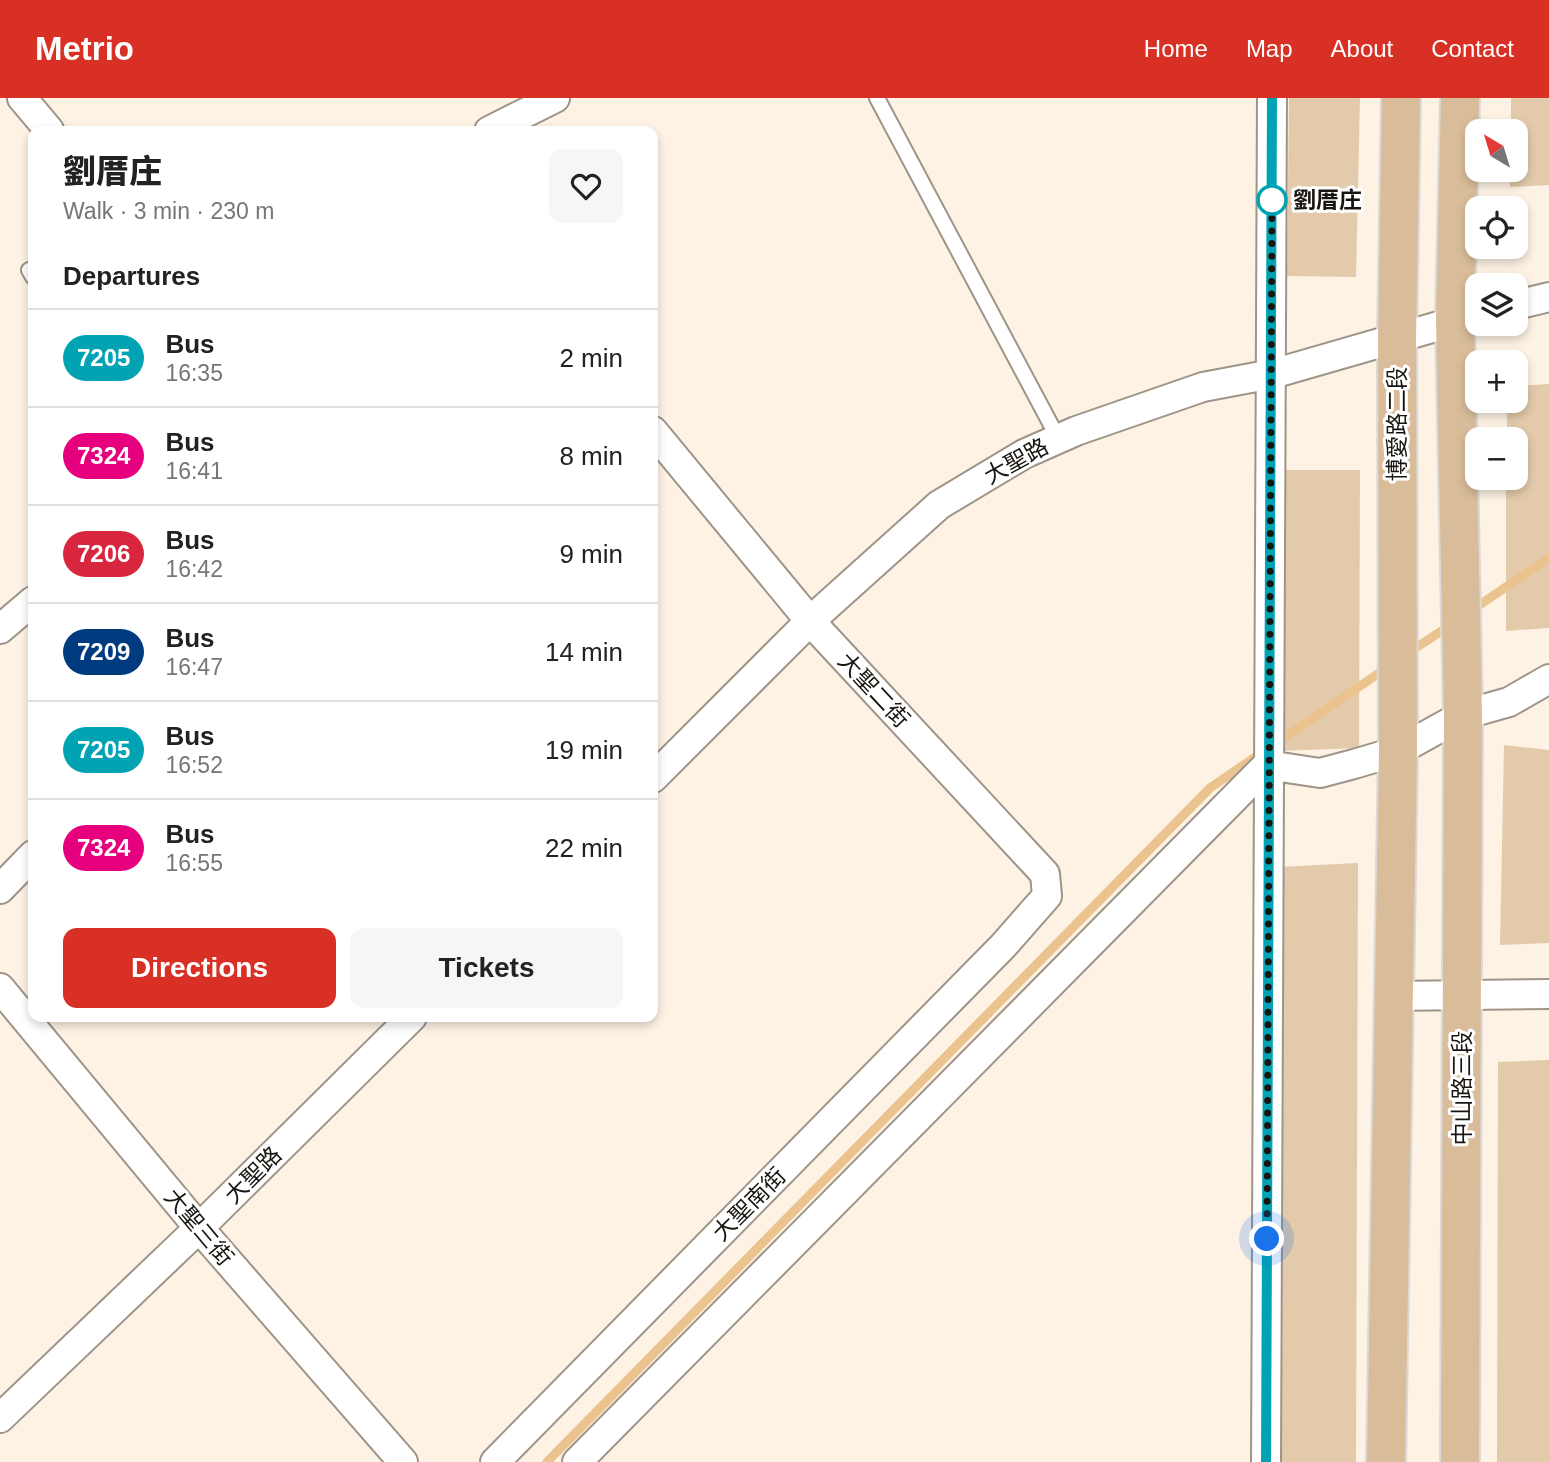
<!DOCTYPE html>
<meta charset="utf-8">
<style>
:root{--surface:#fff;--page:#f6f6f6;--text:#222;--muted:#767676;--line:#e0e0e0;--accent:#d93025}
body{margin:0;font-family:Arial,"Noto Sans TC",sans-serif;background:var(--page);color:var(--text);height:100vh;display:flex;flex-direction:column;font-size:26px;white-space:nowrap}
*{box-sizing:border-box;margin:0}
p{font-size:23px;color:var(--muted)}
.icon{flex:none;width:38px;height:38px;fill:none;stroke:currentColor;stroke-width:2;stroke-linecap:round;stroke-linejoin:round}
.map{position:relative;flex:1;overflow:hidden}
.drawer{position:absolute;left:28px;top:28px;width:630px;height:896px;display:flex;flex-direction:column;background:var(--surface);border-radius:14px;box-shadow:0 4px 10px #0003}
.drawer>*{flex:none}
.badge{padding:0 14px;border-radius:23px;font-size:24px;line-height:46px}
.needle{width:46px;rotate:322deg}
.tools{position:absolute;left:1465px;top:21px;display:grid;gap:14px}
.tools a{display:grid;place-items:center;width:63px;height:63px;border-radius:14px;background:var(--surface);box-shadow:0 4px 10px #0003;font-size:35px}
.you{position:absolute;width:35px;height:35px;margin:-18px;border:5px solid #fff;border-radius:50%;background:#1a73e8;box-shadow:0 0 0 10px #1a73e833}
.map>.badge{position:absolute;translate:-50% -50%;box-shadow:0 0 0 4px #fff}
h2{padding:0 35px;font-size:26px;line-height:63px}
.round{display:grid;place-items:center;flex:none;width:74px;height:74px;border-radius:14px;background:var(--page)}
.head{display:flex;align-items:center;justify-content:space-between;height:119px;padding:0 35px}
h1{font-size:33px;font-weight:800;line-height:52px}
.primary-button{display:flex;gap:14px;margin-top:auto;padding:14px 35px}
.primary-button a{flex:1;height:80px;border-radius:14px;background:var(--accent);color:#fff;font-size:28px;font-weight:800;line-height:80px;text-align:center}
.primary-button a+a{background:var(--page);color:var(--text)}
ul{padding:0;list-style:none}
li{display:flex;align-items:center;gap:21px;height:98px;padding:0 35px;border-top:2px solid var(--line)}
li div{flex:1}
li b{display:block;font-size:26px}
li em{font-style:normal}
li .badge{min-width:77px;font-weight:700;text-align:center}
header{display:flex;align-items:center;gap:42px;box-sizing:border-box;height:98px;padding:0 35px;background:var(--accent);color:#fff}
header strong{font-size:33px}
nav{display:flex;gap:38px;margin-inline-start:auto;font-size:24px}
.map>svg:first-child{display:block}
.green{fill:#e3caab}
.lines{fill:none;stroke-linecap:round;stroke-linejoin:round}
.stream{stroke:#ebc38f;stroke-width:9}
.lane-casing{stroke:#9e9488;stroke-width:18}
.street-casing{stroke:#9e9488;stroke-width:32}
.primary-casing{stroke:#dad9d9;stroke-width:42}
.lane{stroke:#fff;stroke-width:14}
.street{stroke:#fff;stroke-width:28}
.primary{stroke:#d9bd9a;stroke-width:38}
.line-casing{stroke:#fff;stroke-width:16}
.line{stroke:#00a3b4;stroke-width:10}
.walk{stroke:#18140f;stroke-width:7;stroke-dasharray:0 12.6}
.stop-dot{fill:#fff;stroke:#00a3b4;stroke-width:3.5}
.labels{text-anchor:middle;stroke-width:6;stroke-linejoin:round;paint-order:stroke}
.stop-label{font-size:23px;font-weight:bold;fill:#18140f;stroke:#fff;text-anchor:start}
.street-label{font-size:23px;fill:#18140f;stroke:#fff}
</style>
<header>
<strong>Metrio</strong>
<nav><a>Home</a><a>Map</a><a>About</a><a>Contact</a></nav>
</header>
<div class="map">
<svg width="1549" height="1364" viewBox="0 0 1549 1364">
<rect width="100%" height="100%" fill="#fdf2e4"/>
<path class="green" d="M1289 0H1360L1356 179 1287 178Z
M1511 0H1549V87L1510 89V72H1516V33H1511Z
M1549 286V530L1506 533V380H1516V341H1507V303H1516V288Z
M1277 372H1360L1359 650 1279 653Z
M1504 647 1549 652V845L1500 847Z
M1358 765 1356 1364H1279L1278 769Z
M1549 962V1364H1497L1498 964Z"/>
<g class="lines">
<path class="stream" d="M1472 512 1549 460
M1408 555 1452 526
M1275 646 1388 569
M547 1364 1210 690 1264 653"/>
<g class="lane-casing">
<path id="lane" d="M877 0 1058 340
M29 172 33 179"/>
</g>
<g class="street-casing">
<path id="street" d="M22 0 49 32
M489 33 555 0
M1516 207 1549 199
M0 531 33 503
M653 680 810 523 939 407 1024 356 1076 333 1203 289 1272 276 1477 217
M0 791 33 757
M0 890 199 1130 403 1364
M1394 898 1549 896
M0 1320 199 1130 412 919
M495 1364 1003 848 1047 798 1045 776 810 523 653 333
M577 1364 1267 667 1320 675 1354 666 1398 653 1463 617 1509 604 1549 581
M1266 1364 1272 0"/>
</g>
<g class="primary-casing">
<path id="primary" d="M1460 0 1455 223 1463 617 1460 1364
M1386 1364 1398 653 1397 241 1401 0"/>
</g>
<use href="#lane" class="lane"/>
<use href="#street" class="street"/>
<use href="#primary" class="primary"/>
</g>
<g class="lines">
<g class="line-casing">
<path id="line" d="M1266 1364 1272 0"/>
</g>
<use href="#line" class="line"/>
<path class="walk" d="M1267 1141 1272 102"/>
</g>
<circle class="stop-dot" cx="1272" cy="102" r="14"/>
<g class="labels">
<g class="stop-label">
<text x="1293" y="110">劉厝庄</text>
</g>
<g class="street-label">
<text transform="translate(1397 326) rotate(-90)" y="8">博愛路二段</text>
<text transform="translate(1016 363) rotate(-29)" y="8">大聖路</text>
<text transform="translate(874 592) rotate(47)" y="8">大聖二街</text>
<text transform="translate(1462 990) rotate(-90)" y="8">中山路三段</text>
<text transform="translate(253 1077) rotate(-45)" y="8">大聖路</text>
<text transform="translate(749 1106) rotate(-45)" y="8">大聖南街</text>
<text transform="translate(199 1129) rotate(50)" y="8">大聖三街</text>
</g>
</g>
</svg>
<div class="tools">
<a><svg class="needle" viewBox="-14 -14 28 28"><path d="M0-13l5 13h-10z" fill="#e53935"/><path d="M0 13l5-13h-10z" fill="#767676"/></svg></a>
<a><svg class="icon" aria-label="locate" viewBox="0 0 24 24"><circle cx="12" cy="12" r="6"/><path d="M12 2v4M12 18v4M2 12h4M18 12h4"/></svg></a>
<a><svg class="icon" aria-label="layers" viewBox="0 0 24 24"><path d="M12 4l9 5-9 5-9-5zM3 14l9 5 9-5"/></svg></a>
<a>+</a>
<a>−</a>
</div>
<div class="you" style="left:1267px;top:1141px"></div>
<section class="drawer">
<div class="head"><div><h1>劉厝庄</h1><p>Walk · 3 min · 230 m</p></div><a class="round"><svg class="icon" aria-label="heart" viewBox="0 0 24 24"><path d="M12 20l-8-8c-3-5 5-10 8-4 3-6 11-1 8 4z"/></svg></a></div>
<h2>Departures</h2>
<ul>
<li><span class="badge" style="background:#00a3b4;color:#fff">7205</span><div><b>Bus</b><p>16:35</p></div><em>2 min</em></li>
<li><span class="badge" style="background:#e6007e;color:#fff">7324</span><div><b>Bus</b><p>16:41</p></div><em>8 min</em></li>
<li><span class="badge" style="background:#d7263d;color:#fff">7206</span><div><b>Bus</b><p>16:42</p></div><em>9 min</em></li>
<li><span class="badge" style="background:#003b80;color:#fff">7209</span><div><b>Bus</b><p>16:47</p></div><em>14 min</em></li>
<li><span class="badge" style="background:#00a3b4;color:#fff">7205</span><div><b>Bus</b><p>16:52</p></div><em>19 min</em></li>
<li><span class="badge" style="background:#e6007e;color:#fff">7324</span><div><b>Bus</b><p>16:55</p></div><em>22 min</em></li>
</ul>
<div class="primary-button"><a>Directions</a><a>Tickets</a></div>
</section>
</div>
